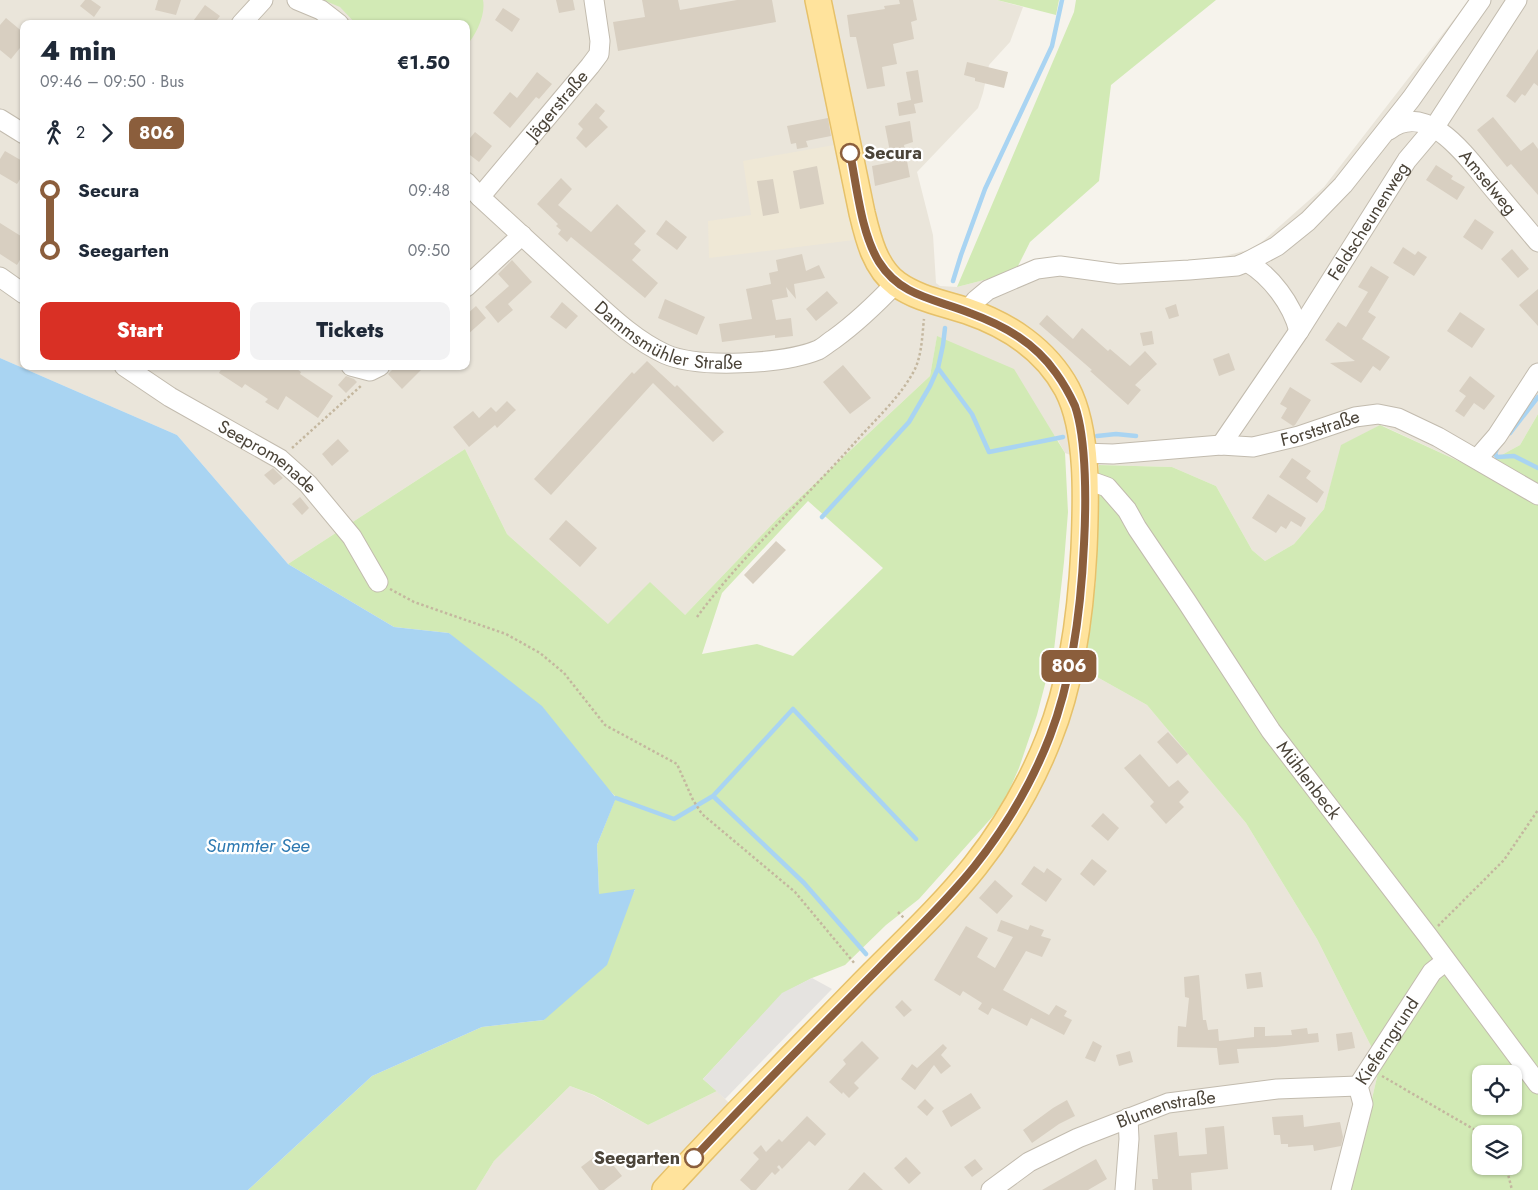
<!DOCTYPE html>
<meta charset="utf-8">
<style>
:root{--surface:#fff;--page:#f2f2f3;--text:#1f2937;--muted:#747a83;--accent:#d93025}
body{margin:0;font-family:Jost,sans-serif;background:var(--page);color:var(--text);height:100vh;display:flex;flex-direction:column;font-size:19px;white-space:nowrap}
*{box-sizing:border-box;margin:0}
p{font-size:16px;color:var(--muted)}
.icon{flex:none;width:28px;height:28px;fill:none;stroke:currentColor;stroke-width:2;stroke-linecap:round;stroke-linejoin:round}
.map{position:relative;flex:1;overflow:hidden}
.side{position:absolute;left:20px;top:20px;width:450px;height:350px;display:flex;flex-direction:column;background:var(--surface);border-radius:10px;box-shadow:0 1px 4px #0004}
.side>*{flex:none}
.badge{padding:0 10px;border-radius:8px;font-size:18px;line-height:32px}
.fabs{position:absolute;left:1472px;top:1065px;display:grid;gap:10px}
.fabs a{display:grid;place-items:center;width:50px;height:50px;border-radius:10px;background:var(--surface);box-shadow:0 1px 4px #0004;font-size:25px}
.map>.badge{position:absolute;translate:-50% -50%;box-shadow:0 0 0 2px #fff}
.legs{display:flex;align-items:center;gap:8px;height:55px;padding:0 20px;font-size:16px}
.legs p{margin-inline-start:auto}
.summary{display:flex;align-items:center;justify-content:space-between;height:85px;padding:0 20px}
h1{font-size:28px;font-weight:800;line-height:38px}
.action{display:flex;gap:10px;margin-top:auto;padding:10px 20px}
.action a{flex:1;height:58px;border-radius:10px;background:var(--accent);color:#fff;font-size:20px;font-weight:800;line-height:58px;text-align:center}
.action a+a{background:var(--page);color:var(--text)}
ul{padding:0 20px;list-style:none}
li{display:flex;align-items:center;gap:18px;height:60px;font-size:19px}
li i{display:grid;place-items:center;width:8px;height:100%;margin:0 6px;background:currentColor}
li i::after{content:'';width:12px;height:12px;margin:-6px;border:4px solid;border-radius:50%;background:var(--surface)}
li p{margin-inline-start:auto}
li:first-child i{background:linear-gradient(#0000 50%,currentColor 0)}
li:last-child i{background:linear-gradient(currentColor 50%,#0000 0)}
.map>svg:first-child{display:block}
.residential{fill:#eae5da;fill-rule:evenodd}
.education{fill:#efe8d6}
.green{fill:#d2eab5;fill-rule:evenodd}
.parking{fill:#e5e3e0}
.water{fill:#a9d4f2}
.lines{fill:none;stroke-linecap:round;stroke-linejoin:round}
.stream{stroke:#a9d4f2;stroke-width:4.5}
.building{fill:#d8cfc1}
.minor-casing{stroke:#c2bbae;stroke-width:21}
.major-casing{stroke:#e6c16a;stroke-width:28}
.path{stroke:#c4b79f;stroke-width:2.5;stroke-dasharray:2.5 2.5;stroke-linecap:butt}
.minor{stroke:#fff;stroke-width:19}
.major{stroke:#ffe39c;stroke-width:25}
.line-1-casing{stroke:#fff;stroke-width:11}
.line-1{stroke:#8b5e3c;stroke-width:8}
.stop-1-dot{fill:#fff;stroke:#8b5e3c;stroke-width:2.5}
.labels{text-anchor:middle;stroke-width:4.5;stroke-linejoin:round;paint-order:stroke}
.street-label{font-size:18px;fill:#4b4439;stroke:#fff}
.stop-label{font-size:18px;font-weight:bold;fill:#4b4439;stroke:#fff;text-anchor:start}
.water-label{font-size:19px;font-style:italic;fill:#2e7ab2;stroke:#fff}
</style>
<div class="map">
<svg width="1538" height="1190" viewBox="0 0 1538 1190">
<rect width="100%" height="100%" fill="#f6f3ec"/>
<path class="residential" d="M0 0H997L1023 7 1010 42 989 65 983 93 978 108 917 172 933 235 936 283 940 286 957 287 1015 272 1206 261 1255 248 1324 187 1469 0H1538V414L1520 445 1476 469 1381 425 1342 445 1324 509 1294 544 1265 561 1252 550 1216 486 1172 467 1099 465 1065 453 1056 437 937 337 930 376 778 518 685 615 609 625 507 534 465 449 288 564 177 435 0 358ZM24 24H466V366H24Z
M1088 672 1147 705 1246 823 1317 939 1380 1064 1351 1190H476L494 1161 570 1086 593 1095 648 1125 717 1091 745 1119 876 987 1067 723 1080 680Z"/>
<path class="education" d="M834 145 854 240 709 258 708 221 751 215 743 161Z"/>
<path class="green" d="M323 0H483C486 15 476 35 466 46V24H356L340 7Z
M997 0H1059L1056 15Z
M1076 0H1216L1111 85 1099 181 1030 242 1015 272 957 287 1074 12Z
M937 336 1014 369 1065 453 1068 512 1064 562 1054 650 1037 715 1019 768 1007 795 994 815 919 899 886 925 845 965 812 978 782 994 703 1079 717 1091 648 1125 594 1095 570 1086 494 1161 476 1190H248L372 1076 482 1027 544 1020 635 890 599 895 597 845 616 797 449 633 394 627 288 564 465 449 507 534 608 624 650 582 685 615 778 518 930 376ZM808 501 883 568 793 656 757 644 702 654 722 593Z
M1538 414V1190H1351L1380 1064 1317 939 1246 823 1147 705 1088 672 1080 680 1096 580 1099 465 1172 467 1216 486 1252 550 1265 561 1294 544 1324 509 1341 445 1380 425 1476 469 1520 445ZM1481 1074H1514V1106H1481ZM1481 1134H1514V1166H1481Z"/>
<path class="parking" d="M812 978 832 989 725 1099 703 1079 782 993Z"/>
<path class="water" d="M0 358 177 435 288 564 394 627 449 633 542 706 616 798 597 845 599 894 635 889 607 965 544 1020 482 1027 372 1076 248 1190H0Z"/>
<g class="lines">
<path class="stream" d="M953 281 961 255 985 189 1052 46 1062 0
M938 368 972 414 989 452 1063 437
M1510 433 1538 397
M1097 436 1116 434 1136 436
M1497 449 1495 454 1497 457 1514 456 1538 468
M822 517 909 422 930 386 938 368 943 345 945 328
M713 796 793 709 916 839
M616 798 674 819 713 796 804 883 866 954"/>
</g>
<path class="building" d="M85 0H91L101 7 94 17 80 6Z
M158 0H181L176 15 155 10Z
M556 0H573L575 10 559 13Z
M642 0H678L680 10 737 0H772L776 22 618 51 613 22 645 17Z
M899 0H913L917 20 911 22 914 39 893 44 897 64 882 67 885 86 867 89 856 37H850L847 15 885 9 884 6 900 4Z
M205 5 220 16 214 24H191Z
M503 8 520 19 512 32 495 20Z
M6 18 24 33V43L11 59 0 50V25Z
M1538 49V86L1534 83 1525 96 1522 94 1515 103 1506 96Z
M967 62 1008 72 1004 88 975 81V78L964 75Z
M918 70 923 102 914 104 916 113 899 116 897 103 911 100 906 72Z
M537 72 552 84 539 99 536 97 510 128 493 113 510 92 517 98Z
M596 103 605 111 599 118 608 127 586 148 576 138 583 129 578 124Z
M1493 117 1521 151 1533 142 1538 149V195L1511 164 1507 167 1477 130Z
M828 118 831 136 806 141 808 147 797 149 796 143 791 144 787 126Z
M910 121 913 142 904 145 910 177 875 186 872 166 892 162 885 126Z
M475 132 492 146 479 162 466 152V143Z
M5 151 24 162V173L17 184 0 174V159Z
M1436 165 1453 176 1451 179 1465 187 1457 200 1426 180Z
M817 166 824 204 800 209 793 171Z
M561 178 572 189 558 205 591 232 617 204 646 231 634 244 641 250 632 260 658 283 645 298 571 237 567 242 558 234 561 230 556 226 558 224 537 204Z
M773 179 779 213 763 216 757 181Z
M1475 219 1494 232 1482 250 1463 237Z
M666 220 687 237 677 250 656 234Z
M0 223 24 238V253L17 265 0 254Z
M1403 247 1415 255 1418 251 1427 257 1414 276 1393 263Z
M1512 249 1529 269 1518 278 1501 259Z
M802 254 806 271 819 265 825 278 794 284 796 299 786 287 788 297 772 300 776 320 791 318 793 336 775 338V335L722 342 719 324 752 319 746 289 771 284 769 273 778 271 776 260Z
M512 260 532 282 508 304 513 310 498 323 485 307 509 286 498 274Z
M1371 266 1389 277 1368 312 1376 317 1362 339 1390 357 1380 371 1373 366 1361 383 1330 363 1355 361 1325 340 1338 322 1346 327 1368 292 1358 287Z
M1538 289V326L1519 305Z
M827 291 838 303 816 321 806 309Z
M665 299 705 317 697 335 658 318Z
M562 302 578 316 566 329 550 317Z
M1176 304 1179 316 1169 319 1165 308Z
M476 306 486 318 466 336V315Z
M1460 312 1485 329 1472 348 1447 331Z
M1047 315 1073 339 1082 328 1108 351 1110 349 1130 366 1145 351 1157 364 1135 385 1141 390 1128 405 1090 371 1092 370 1039 324Z
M1152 331 1154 344 1143 346 1140 333Z
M1229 353 1235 370 1219 376 1213 359Z
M647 361 675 387 677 385 724 432 713 442 653 383 551 495 534 479 632 372 634 374Z
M843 365 871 398 850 414 823 382Z
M223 366H293L301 372 300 374 333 396 318 418 286 396 278 410 265 402 268 399 245 384 242 388 219 373Z
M396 366H425L402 389 388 374Z
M346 376 354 379 357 382 346 393 338 385Z
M1470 376 1495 396 1484 410 1474 403 1464 417 1455 411 1466 396 1459 391Z
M1290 387 1311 400 1295 425 1293 426 1281 418 1287 408 1280 404Z
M507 401 516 410 497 428 495 425 469 447 453 427 473 411 479 418 491 407 496 412Z
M338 439 349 451 332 466 322 454Z
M1292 458 1311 471 1306 478 1324 492 1317 503 1279 477Z
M273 468 283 478 274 485 264 475Z
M1268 494 1306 518 1301 527 1291 521 1286 529 1281 526 1276 533 1252 518Z
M300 497 309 508 302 515 292 504Z
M566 520 597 548 580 567 549 539Z
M776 541 786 550 753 584 744 575Z
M1168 732 1188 754 1177 764 1157 742Z
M1140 754 1169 787 1178 780 1189 792 1179 802 1184 807 1166 824 1150 806 1154 802 1124 768Z
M1103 813 1119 828 1108 841 1091 826Z
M1092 859 1107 871 1094 886 1080 874Z
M1034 866 1044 873 1047 868 1062 879 1046 902 1021 884Z
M995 880 1013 896 997 914 979 898Z
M1001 920 1028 930 1030 925 1044 930 1041 936 1051 939 1042 957 1026 951 1003 990 1049 1015 1056 1005 1067 1011 1064 1016 1072 1020 1064 1035 1031 1018 1027 1026 992 1008 988 1015 978 1009 982 1003 963 991 960 996 934 980 966 926 988 938 977 957 995 968 1013 937 997 931Z
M1261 972 1263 987 1247 989 1245 974Z
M1199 975 1203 1020H1206L1208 1030 1218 1029 1219 1041 1254 1037V1027H1265V1036L1292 1035 1291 1030 1307 1028 1308 1034 1318 1033 1319 1042 1276 1047 1237 1049 1239 1063 1219 1065 1217 1048 1177 1047 1178 1026 1186 1027 1189 998 1185 997 1184 977Z
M902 1000 912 1010 904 1017 895 1007Z
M1352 1032 1355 1048 1338 1051 1336 1034Z
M862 1041 879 1058 854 1083 859 1088 849 1098 843 1092 842 1094 829 1082 846 1064 843 1060Z
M1093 1041 1102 1046 1095 1062 1085 1058Z
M943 1044 947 1048 941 1055 951 1066 941 1074 934 1065 915 1090 901 1079 912 1064 917 1068Z
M1130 1051 1133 1062 1119 1066 1116 1055Z
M971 1093 981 1108 951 1127 942 1111Z
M925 1099 934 1108 927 1116 917 1107Z
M1067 1100 1075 1116 1059 1124 1032 1143 1023 1130 1053 1108Z
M1303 1115 1304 1127 1340 1122 1343 1137 1341 1146 1314 1151 1313 1145 1288 1147V1144H1281L1280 1135H1274L1272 1117Z
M807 1116 826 1134 815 1146 809 1141 782 1169 779 1165 777 1167 780 1170 775 1175 772 1172 756 1190H751L740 1180 759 1159 753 1153 761 1145 766 1152 779 1139 782 1142Z
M1224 1126 1228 1169 1191 1173 1192 1190H1153L1152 1179H1158L1154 1135 1177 1132 1179 1156 1207 1154 1205 1128Z
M602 1151 622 1176 604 1190H599L581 1167Z
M906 1157 921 1173 909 1184 894 1168Z
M975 1159 983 1169 972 1177 964 1167Z
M1096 1159 1107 1179 1088 1190H1042Z
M864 1172 883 1190H848Z"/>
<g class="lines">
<g class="minor-casing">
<g id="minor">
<path d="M297 0 321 10 339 24"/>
<path d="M241 24 263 0"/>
<path d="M0 119 24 134"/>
<path id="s1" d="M1389 130C1428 99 1469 160 1491 186 1507 205 1522 223 1538 242"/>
<path id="s2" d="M466 182 480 197C513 227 545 257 578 287 605 311 632 339 665 354 699 369 784 364 818 350 824 347 829 342 834 339 856 323 877 303 896 283"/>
<path id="s3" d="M480 197 590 66 599 54 600 41 594 0"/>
<path d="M1247 262C1271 276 1292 304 1299 331"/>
<path d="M0 277 24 294"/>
<path d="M466 287 522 235"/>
<path d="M967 311 976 300 988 290 1037 269 1060 266 1119 274 1189 270 1237 266 1247 262 1277 246 1308 221 1343 185 1411 99 1481 0"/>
<path id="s4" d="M124 366 170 397 280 459 308 484 352 537 378 582"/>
<path d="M351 366 370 371 380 366"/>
<path id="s5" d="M1221 445 1299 331 1407 160 1434 128 1517 0"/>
<path id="s6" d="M1082 453 1113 454 1221 445 1253 447 1299 436 1355 417 1378 414 1398 418 1438 437 1538 495"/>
<path d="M1477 459 1497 436 1538 373"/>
<path id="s7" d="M1084 482 1096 483 1107 487 1127 510 1137 528 1187 602 1271 731 1428 936 1538 1084"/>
<path id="s8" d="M991 1190 1029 1162 1078 1138 1168 1103 1277 1089 1358 1086"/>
<path d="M1125 1190 1129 1139 1128 1118"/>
<path id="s9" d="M1341 1190 1363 1104 1358 1086 1432 972 1446 961"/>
</g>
</g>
<g class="major-casing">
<path id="major" d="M665 1190C728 1121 794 1055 859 988 898 948 940 910 975 866 1005 828 1031 784 1049 738 1072 681 1081 609 1084 549 1086 502 1089 431 1067 389 1046 350 1008 325 967 311 943 303 918 299 897 284 875 268 868 238 862 213L818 0"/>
</g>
<path class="path" d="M292 448 362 385
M390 589 414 602 506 634 540 653 564 673 605 725 677 764 693 800 702 814 795 892 855 964
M697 617C744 553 805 499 858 439 877 418 900 397 914 371 922 355 922 337 924 319
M898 912 904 918
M1438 926 1504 860 1538 810
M1382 1076 1482 1134
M1506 1166 1512 1190"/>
<use href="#minor" class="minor"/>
<use href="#major" class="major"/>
</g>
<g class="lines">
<g class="line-1-casing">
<path id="line-1" d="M694 1158C754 1093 817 1031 879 968 911 935 945 903 974 867 1005 828 1032 783 1050 736 1073 676 1081 609 1084 544 1086 507 1087 441 1075 406 1070 395 1064 384 1056 373 1035 343 1005 326 970 313 936 299 901 297 879 262 861 233 857 187 850 153"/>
</g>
<use href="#line-1" class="line-1"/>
</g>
<g class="stop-1-dot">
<circle cx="850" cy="153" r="9"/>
<circle cx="694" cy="1158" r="9"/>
</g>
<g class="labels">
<g class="street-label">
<text dy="6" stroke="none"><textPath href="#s3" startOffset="120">Jägerstraße</textPath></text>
<text dy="6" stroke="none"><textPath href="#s1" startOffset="125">Amselweg</textPath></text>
<text dy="6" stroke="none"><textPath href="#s5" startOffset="268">Feldscheunenweg</textPath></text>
<text dy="6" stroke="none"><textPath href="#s2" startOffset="261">Dammsmühler Straße</textPath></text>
<text dy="6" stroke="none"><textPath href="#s6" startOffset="241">Forststraße</textPath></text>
<text dy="6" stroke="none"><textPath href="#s4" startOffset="170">Seepromenade</textPath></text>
<text dy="6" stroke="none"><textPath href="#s7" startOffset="380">Mühlenbeck</textPath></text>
<text dy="6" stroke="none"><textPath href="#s9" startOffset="161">Kieferngrund</textPath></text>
<text dy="6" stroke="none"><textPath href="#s8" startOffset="195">Blumenstraße</textPath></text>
</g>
<g class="stop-label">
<text x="864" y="159">Secura</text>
<text x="680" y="1164" text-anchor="end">Seegarten</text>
</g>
<g class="water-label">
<text x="258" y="852">Summter See</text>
</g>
</g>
</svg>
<div class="fabs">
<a><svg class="icon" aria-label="locate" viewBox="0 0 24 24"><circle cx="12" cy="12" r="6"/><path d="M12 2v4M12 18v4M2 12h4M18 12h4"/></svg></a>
<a><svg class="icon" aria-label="layers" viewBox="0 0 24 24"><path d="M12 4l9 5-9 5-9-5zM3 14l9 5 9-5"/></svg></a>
</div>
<b class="badge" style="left:1069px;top:666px;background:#8b5e3c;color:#fff">806</b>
<section class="side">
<div class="summary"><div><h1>4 min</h1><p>09:46 – 09:50 · Bus</p></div><b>€1.50</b></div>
<div class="legs"><svg class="icon" aria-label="walk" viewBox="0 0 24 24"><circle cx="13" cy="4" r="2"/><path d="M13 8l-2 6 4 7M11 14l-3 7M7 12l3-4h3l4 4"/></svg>2<svg class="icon" aria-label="forward" viewBox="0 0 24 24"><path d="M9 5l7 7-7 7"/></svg><b class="badge" style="background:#8b5e3c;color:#fff">806</b></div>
<ul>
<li><i style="color:#8b5e3c"></i><b>Secura</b><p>09:48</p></li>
<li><i style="color:#8b5e3c"></i><b>Seegarten</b><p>09:50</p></li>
</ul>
<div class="action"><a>Start</a><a>Tickets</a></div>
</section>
</div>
